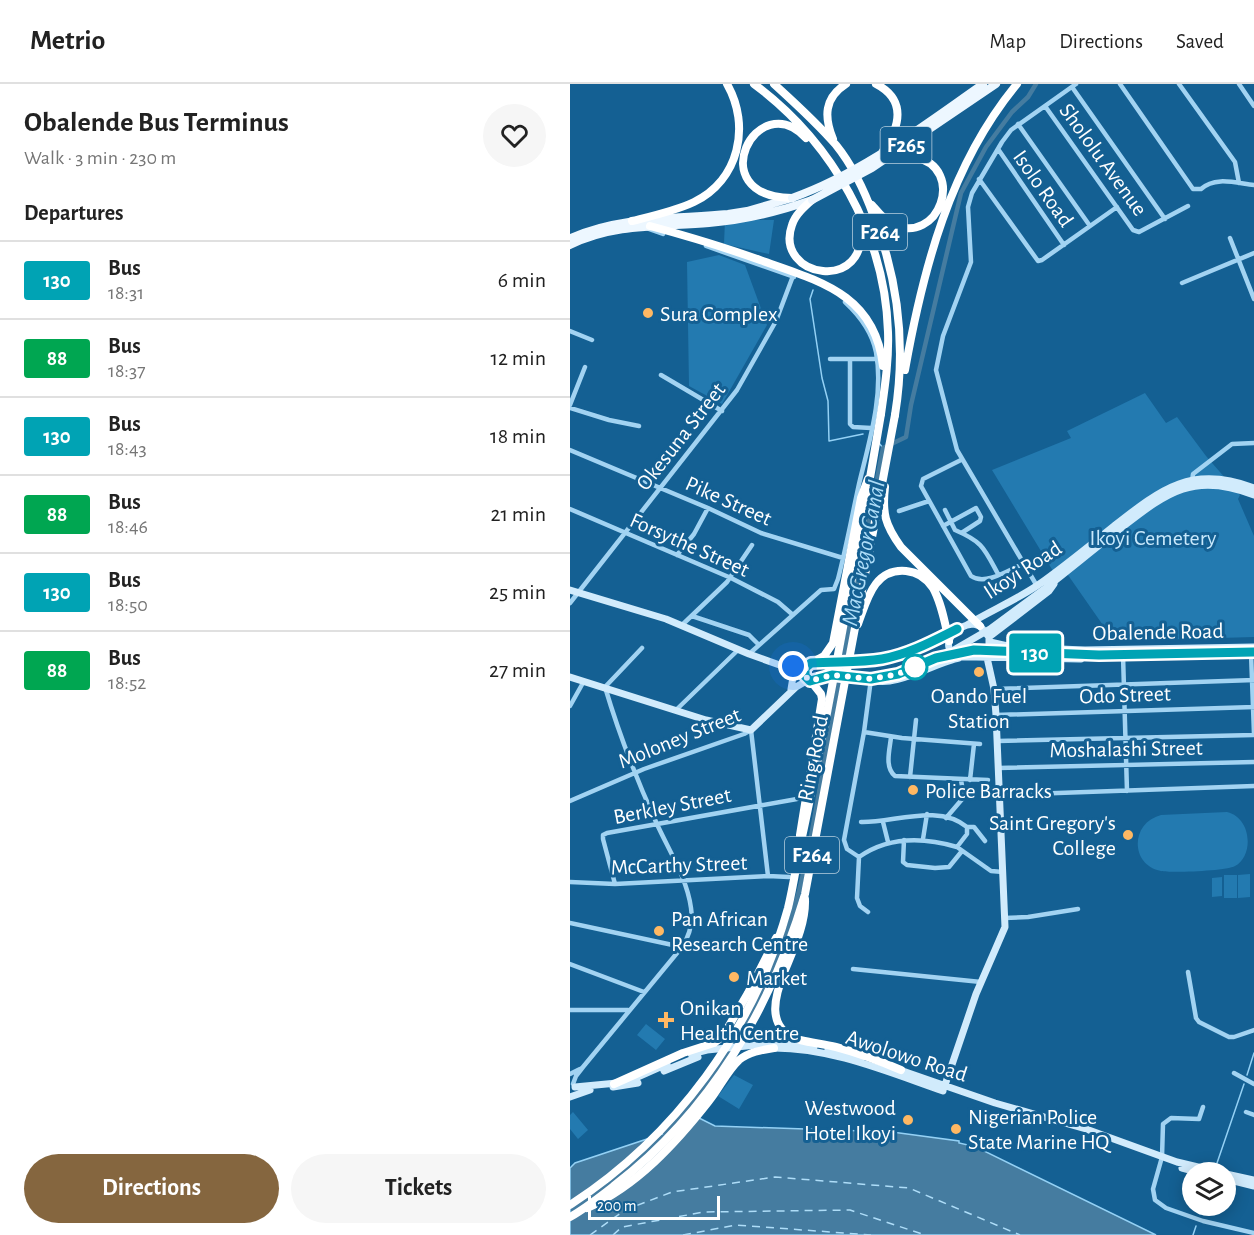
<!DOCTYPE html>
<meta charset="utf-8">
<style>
:root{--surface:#fff;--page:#f6f6f6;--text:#222;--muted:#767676;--line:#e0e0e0;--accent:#85663f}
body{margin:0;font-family:"Alegreya Sans",sans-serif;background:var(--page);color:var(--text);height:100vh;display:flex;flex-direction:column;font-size:22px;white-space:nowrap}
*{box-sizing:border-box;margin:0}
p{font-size:20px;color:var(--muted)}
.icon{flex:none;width:33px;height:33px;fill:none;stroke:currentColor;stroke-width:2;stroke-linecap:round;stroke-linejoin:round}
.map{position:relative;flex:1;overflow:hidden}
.drawer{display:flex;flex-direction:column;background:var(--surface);width:570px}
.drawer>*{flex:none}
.badge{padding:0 12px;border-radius:4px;font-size:21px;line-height:39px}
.tools{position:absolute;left:612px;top:1078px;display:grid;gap:12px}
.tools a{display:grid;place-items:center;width:54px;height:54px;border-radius:50%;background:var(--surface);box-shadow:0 3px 15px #0003;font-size:30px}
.scale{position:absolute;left:18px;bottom:15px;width:132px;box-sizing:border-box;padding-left:6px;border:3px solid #fff;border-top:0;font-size:16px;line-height:21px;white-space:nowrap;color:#fff;-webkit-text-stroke:4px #146093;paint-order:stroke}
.you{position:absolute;width:30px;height:30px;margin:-15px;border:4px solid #fff;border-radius:50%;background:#1a73e8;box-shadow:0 0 0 9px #1a73e833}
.map>.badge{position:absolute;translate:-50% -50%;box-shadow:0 0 0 3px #fff}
h2{padding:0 24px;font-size:22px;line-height:54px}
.round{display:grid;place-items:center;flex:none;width:63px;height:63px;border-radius:32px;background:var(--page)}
.headline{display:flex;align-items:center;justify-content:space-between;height:102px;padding:0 24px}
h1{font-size:28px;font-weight:700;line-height:45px}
.button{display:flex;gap:12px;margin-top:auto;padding:12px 24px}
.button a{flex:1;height:69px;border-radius:36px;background:var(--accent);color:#fff;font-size:24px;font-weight:700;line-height:69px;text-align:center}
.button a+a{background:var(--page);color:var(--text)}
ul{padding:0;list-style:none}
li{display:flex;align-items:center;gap:18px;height:78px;padding:0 24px;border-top:2px solid var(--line)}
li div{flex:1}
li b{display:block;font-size:22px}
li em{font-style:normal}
li .badge{min-width:66px;font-weight:700;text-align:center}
header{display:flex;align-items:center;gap:36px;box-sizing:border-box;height:84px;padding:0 30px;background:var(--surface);border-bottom:2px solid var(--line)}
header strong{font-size:28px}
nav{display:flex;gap:33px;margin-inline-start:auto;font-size:21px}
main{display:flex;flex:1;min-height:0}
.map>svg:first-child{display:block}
.green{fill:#237ab0}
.water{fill:#457ca0;stroke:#94d1f5;stroke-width:1.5}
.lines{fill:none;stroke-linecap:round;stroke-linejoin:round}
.stream{stroke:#94d1f5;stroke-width:1.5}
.canal{stroke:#457ca0;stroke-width:4.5}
.ferry{stroke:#aeddf8;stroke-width:1.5;stroke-dasharray:8 6;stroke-linecap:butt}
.street{stroke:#a2d3f2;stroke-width:4.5}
.secondary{stroke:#d1ebfc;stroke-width:7}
.primary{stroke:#edf7ff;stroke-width:8}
.highway{stroke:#fff;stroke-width:8}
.secondary-bridge{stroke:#d1ebfc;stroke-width:7}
.primary-bridge{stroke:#edf7ff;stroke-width:8}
.highway-bridge{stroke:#fff;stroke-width:8}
.line-casing{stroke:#fff;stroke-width:14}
.line{stroke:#00a3b4;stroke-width:9}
.walk{stroke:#fff;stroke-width:6;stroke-dasharray:0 10.8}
.poi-dot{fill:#ffb863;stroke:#146093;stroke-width:2}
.stop-dot{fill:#fff;stroke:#00a3b4;stroke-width:3}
.labels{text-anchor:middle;stroke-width:6;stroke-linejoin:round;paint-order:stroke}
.shield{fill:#146093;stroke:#b8cfdf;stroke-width:1.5}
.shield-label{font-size:21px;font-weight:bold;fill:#fff}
.street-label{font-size:22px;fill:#fff;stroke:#146093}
.poi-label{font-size:22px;fill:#fff;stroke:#146093;text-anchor:start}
.park-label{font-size:22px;fill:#c9e9fc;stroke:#146093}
.water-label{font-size:24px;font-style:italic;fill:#aeddf8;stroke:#146093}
</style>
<header>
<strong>Metrio</strong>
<nav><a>Map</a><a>Directions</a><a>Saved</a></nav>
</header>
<main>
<section class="drawer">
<div class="headline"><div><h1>Obalende Bus Terminus</h1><p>Walk · 3 min · 230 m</p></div><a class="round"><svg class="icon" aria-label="heart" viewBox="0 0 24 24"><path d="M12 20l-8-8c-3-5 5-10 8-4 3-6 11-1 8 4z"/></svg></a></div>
<h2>Departures</h2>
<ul>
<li><span class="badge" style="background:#00a3b4;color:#fff">130</span><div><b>Bus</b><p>18:31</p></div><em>6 min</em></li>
<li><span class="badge" style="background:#00a651;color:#fff">88</span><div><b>Bus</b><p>18:37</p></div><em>12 min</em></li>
<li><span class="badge" style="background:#00a3b4;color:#fff">130</span><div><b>Bus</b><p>18:43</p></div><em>18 min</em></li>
<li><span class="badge" style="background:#00a651;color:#fff">88</span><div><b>Bus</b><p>18:46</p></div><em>21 min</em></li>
<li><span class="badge" style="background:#00a3b4;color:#fff">130</span><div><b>Bus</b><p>18:50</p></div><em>25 min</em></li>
<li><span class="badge" style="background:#00a651;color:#fff">88</span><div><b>Bus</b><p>18:52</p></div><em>27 min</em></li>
</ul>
<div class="button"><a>Directions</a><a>Tickets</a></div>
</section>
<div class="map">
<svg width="684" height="1151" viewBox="0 0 684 1151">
<rect width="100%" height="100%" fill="#146093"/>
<path class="green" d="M155 136H204L199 170 154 160Z
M149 171 175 181 197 241 152 320 119 302 117 178Z
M575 309 596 339 607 333 636 372 670 411 668 415 684 452V553L544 557 491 481 483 487 422 386 501 354 497 347Z
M657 728C682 734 684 772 665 782 656 787 602 789 591 787 560 781 560 739 591 731Z
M680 790V813L668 814V791Z
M654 791H667V814H654Z
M652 793V812L642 813V794Z
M76 940 95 955 86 966 67 951Z
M164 991 183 1001 169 1025 148 1012Z
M3 1028 18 1046 8 1055 0 1045V1031Z"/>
<path class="water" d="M129 1034 145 1042 322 1048 389 1057V1059L415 1065 414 1067 586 1151H0V1084L5 1079 95 1049 125 1038Z"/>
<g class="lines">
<path class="stream" d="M243 206 240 215 252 294 258 317 259 357 293 350
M309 359 313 364
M677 991 684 969
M646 1082 674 1000
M630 1130 633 1122
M623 1151 626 1142"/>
<path class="canal" d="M95 1049C143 996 183 937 209 870 237 799 246 720 260 645 278 551 295 458 313 364L336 353 341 321 391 109 416 63 442 28 458 13 466 0"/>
<path class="ferry" d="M20 1151 55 1126 102 1108 205 1093 339 1104 450 1151
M43 1151 52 1143 134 1128 280 1126 355 1151
M113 1151 166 1141 301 1151"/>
<path class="street" d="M550 0 623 105H631C645 92 666 99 684 101
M609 0 665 78 669 99
M669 0 684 22
M502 3 595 135
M475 22 563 146 569 148 618 122
M448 40 520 142
M428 65 494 161
M409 95 468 177 472 176 547 123
M76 144 93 150
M660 154 684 215
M136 162 224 193
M612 199 684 169
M0 247 22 256
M260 275H307
M280 276V340L283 343 301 344
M91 291 152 327
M0 321 15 283
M0 324 39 336 69 342
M0 366 138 424 191 449 273 474
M391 376 353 395 351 402 401 492C415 502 439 486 453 480
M622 397 623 390 662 360 684 359
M0 425 161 494 208 518 223 531
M375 426 385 446C413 458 414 464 428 490
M329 427 359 417
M373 442 406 424 411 433 410 437 393 448
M107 471 124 450 138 424
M467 502 387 366 366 286 373 252 401 178 398 123 402 109 432 58 441 46 506 0
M0 519 167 306 206 237 223 192
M122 532 179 551 189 561
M112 541 157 498 182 461
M681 569 684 650
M179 570 251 506 264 505 268 495C276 464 282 432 289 400 299 358 314 311 306 268 302 248 289 231 275 218
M553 571 557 707
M424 605 684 596
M0 622 14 597
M106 626 168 566
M426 631 684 623
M181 646 198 792
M294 648 332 654 410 660
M321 653C320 665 314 683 325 692L418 696
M428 657 684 651
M429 684 684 678
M340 693 346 636
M400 696 404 660
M430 711 684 702
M0 717 74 685 174 650 181 646
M376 734 394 713 391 696
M291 738C323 739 368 719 397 743V750L387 763
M313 738 318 758
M397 743H404L415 757
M353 755 357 730
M334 756 333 778 337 781 365 784 379 783 392 767
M289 773 277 765 274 756 294 648 301 595
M0 798 45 800 198 792 219 793
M45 800 33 755V751L37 749 227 715
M298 828 290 822 287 814 289 773C319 752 353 753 387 763L421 787 433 788
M434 834 458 833 508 825
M0 839 112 863
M0 880 74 908
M283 885 411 898
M618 888 626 934 629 938 659 953H664L684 946
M0 926H58
M664 989 684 1000
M0 990 10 985
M3 1000 6 992 13 983 112 863C120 851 123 838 121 824 117 794 98 765 86 738 66 694 49 650 35 603L72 564
M633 1023 629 1035 601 1034 593 1040 592 1073 583 1105 585 1116 596 1124 633 1137 684 1149
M676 1028 684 1031"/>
<path class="secondary" d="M477 503C500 485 523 466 546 448 594 411 621 386 684 411
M0 506 96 535 179 570 218 584 223 593 221 605
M403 540 410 542 419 553V567L406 573H385C369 559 386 541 403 540Z
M397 541C420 527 446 516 468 501 495 482 519 462 544 442 591 405 622 380 684 404
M419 553 479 507 484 500
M420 558 442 563 515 566 684 563
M499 570 684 568
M406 573 511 575
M366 574 328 590 301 595 262 591 240 596 235 592C234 586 235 582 241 579 265 577 289 579 312 575 339 570 363 557 387 545
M214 582 239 580
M0 593 136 636 181 646 226 603 238 596
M301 595C321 606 367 578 389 574
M201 964C260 963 318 988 373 1007
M258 965 291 974
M121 970 137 966 205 959 244 963
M327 985 425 1019 516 1045 607 1078 653 1089
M94 987 128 973
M61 996 97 980
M5 1003 47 999
M43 1003 68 999
M374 1004 406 910 435 843 426 631 424 605 416 569
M0 1013 20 1006
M612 1084 631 1089
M656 1090 684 1096
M656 1095 684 1102"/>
<path class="primary" d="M1 154C50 132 105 135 158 130L177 127 222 114
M0 161C44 139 92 143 139 139 175 136 208 128 242 116"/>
<path class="highway" d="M184 0C262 58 315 150 318 248 319 276 315 302 311 330
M204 0C225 19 247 39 266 61 283 82 295 108 304 133 329 198 336 263 325 331
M306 0C337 16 330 43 313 67
M263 55C254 33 254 14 276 0
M222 114C130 113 187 1 236 54
M242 116C234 123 225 131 222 141 203 194 301 211 290 140
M302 121C308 128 314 136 322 140 369 163 397 84 345 73 336 71 326 73 317 74
M62 137C82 132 105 127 124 118 169 96 181 42 157 0
M80 142C117 152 154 163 190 176 249 197 305 210 313 282
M335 286C353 185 380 81 447 0
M315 403C312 429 315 441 331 463L410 542
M288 540C297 516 304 484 336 487 348 488 357 495 363 504 372 520 375 540 379 557
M241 579 254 572 263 559 291 414 298 395
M230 751 252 615 251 610 240 596
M235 815C236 839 224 864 215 886 205 911 194 945 230 956 242 959 254 960 266 963 289 969 310 977 331 986
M44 1000 113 969 144 959 153 952 178 909 206 854
M17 1124C67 1102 106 1059 139 1017 149 1005 157 987 169 976 179 968 191 966 204 964"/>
<path class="secondary-bridge" d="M382 567 420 545 477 503
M366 574C411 562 453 569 499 570"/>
<path class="primary-bridge" d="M222 114C292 89 353 42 413 0
M242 116 302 84 426 0"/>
<path class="highway-bridge" d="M0 1121C105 1053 184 946 218 824 223 804 226 783 230 762 240 718 248 673 257 629 276 529 294 430 311 330
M0 1133C16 1124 31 1112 45 1101 140 1028 202 923 235 810L325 331"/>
</g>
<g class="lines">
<g class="line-casing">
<path id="line" d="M387 545C363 557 339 570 312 575 289 579 265 577 241 579L235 584V592L240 597 262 591 301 595 328 590 366 574 404 566 529 571 684 568"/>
</g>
<use href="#line" class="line"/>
<path class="walk" d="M223 582 239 580 234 587 235 592 240 597 262 591 301 595 328 590 347 582 345 583"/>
</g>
<g class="poi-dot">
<circle cx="78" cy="229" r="6"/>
<circle cx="409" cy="588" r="6"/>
<circle cx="343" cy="706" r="6"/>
<circle cx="558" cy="751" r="6"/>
<circle cx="89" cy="847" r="6"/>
<circle cx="164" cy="893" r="6"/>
<path d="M93 927h6v6h6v6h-6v6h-6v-6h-6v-6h6z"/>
<circle cx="338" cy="1036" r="6"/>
<circle cx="386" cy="1045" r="6"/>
</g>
<circle class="stop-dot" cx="345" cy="583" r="12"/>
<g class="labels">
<g class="shield">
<rect x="310.5" y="43" width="51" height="36" rx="4.5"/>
<rect x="283" y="130" width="54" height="36" rx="4.5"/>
<rect x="215" y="753" width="54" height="36" rx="4.5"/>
</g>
<g class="shield-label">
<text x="336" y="68">F265</text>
<text x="310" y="155">F264</text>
<text x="242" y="778">F264</text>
</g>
<g class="street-label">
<text transform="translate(534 75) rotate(54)" y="8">Shololu Avenue</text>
<text transform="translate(474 104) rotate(55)" y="8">Isolo Road</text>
<text transform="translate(110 352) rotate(-52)" y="8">Okesuna Street</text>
<text transform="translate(159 416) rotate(24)" y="8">Pike Street</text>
<text transform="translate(120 460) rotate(24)" y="8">Forsythe Street</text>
<text transform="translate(452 485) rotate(-33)" y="8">Ikoyi Road</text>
<text transform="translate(588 547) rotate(-1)" y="8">Obalende Road</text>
<text transform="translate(555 610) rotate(-2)" y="8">Odo Street</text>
<text transform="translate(109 653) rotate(-22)" y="8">Moloney Street</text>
<text transform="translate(556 664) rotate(-1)" y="8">Moshalashi Street</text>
<text transform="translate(242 674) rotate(-79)" y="8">Ring Road</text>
<text transform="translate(102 721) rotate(-11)" y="8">Berkley Street</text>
<text transform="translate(109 780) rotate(-2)" y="8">McCarthy Street</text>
<text transform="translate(337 971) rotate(18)" y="8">Awolowo Road</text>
</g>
<g class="poi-label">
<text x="90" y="237">Sura Complex</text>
<text x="409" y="619" text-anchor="middle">Oando Fuel<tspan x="409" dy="25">Station</tspan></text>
<text x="355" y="714">Police Barracks</text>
<text x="546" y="746" text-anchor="end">Saint Gregory's<tspan x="546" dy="25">College</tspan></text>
<text x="101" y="842">Pan African<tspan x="101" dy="25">Research Centre</tspan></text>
<text x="176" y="901">Market</text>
<text x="110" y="931">Onikan<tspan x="110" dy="25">Health Centre</tspan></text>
<text x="326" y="1031" text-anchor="end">Westwood<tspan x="326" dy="25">Hotel Ikoyi</tspan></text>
<text x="398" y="1040">Nigerian Police<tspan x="398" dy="25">State Marine HQ</tspan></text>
</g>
<g class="park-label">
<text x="583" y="461">Ikoyi Cemetery</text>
</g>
<g class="water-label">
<text transform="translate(293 469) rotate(-79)" y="8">MacGregor Canal</text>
</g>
</g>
</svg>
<div class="tools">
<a><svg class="icon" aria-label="layers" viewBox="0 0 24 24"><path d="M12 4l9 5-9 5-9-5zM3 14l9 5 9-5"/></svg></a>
</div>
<div class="scale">200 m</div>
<div class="you" style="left:223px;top:582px"></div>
<b class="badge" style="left:465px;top:569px;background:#00a3b4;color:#fff">130</b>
</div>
</main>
